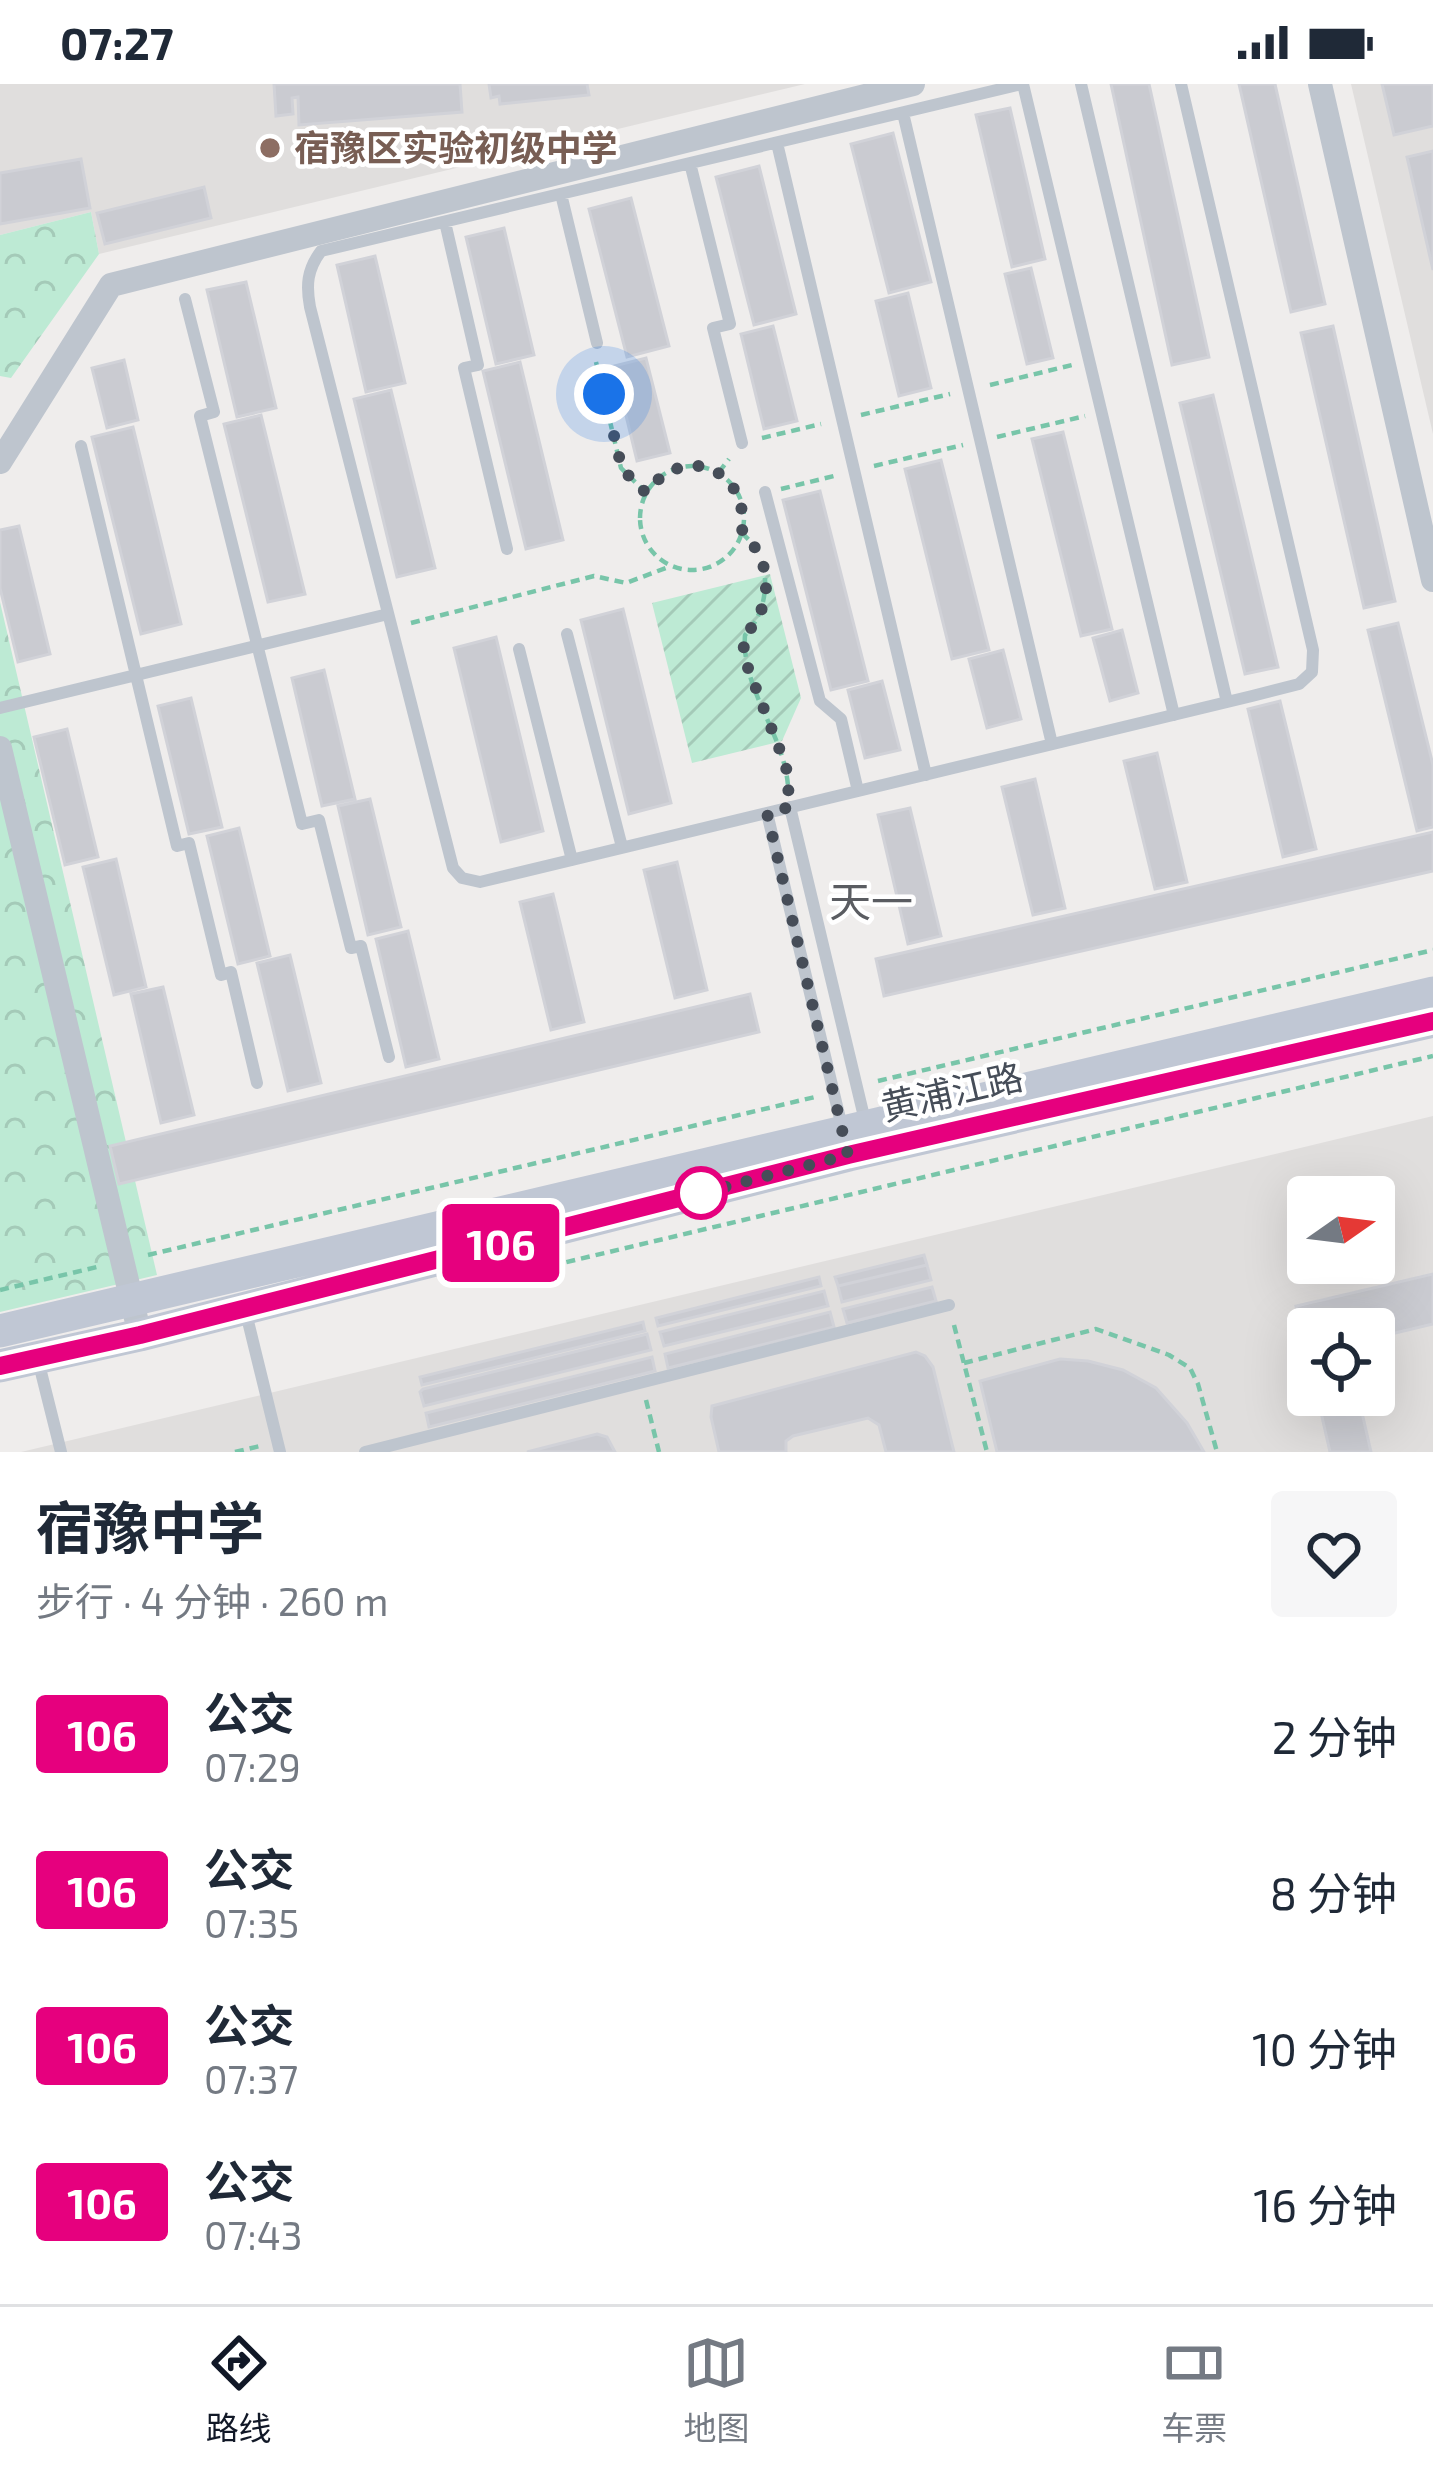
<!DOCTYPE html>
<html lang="zh">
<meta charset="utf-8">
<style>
:root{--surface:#fff;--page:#f6f6f7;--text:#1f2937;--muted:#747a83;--line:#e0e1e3;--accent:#111827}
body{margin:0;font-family:"Exo 2","Noto Sans SC",sans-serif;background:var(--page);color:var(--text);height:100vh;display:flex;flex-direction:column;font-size:45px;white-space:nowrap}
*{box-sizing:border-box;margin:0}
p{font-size:39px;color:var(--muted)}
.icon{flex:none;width:66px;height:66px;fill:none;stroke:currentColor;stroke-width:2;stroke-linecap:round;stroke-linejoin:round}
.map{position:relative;height:1368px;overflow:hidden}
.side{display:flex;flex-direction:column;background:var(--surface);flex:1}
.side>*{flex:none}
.badge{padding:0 24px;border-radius:9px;font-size:42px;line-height:78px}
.needle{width:78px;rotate:76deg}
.buttons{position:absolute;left:1287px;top:1092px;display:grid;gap:24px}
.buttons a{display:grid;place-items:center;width:108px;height:108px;border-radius:12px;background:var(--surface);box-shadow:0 12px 48px #0002;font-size:60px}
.you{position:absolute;width:60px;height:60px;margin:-30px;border:9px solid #fff;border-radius:50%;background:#1a73e8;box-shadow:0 0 0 18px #1a73e833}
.map>.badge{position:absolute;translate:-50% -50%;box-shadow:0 0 0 6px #fff}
.round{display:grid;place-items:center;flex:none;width:126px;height:126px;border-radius:12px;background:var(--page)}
.head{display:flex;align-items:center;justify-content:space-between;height:204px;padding:0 36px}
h1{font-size:57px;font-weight:700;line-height:90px}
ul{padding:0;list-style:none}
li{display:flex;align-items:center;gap:36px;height:156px;padding:0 36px}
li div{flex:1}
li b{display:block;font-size:45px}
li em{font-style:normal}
li .badge{min-width:132px;font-weight:700;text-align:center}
.status{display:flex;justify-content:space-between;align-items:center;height:84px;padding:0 60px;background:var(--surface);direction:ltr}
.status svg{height:33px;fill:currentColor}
.dock{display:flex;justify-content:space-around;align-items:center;height:168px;border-top:3px solid var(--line);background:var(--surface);font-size:33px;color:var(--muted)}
.dock a{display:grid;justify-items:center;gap:6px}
.dock .active{color:var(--accent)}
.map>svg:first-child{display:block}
.education{fill:#e0dedd;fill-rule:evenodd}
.park{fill:url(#park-crowns)}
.garden{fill:url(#garden-furrows)}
.building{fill:#cacbd1;stroke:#d1d2d8;stroke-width:3}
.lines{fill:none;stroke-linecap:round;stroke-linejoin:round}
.path{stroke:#78c5a9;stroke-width:4.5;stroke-dasharray:9 6;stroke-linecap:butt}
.lane{stroke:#bec5ce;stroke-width:12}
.street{stroke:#bec5ce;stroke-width:24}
.secondary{stroke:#c0c7d4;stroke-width:33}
.line-casing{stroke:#fff;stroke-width:27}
.line{stroke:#e6007e;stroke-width:18}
.walk{stroke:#464d58;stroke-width:12;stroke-dasharray:0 21.6}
.education-dot{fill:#8d6e63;stroke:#fff;stroke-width:4.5}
.stop-dot{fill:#fff;stroke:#e6007e;stroke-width:6}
.labels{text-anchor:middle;stroke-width:9;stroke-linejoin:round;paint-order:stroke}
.education-label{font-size:36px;font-weight:bold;fill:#785e54;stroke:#fff;text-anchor:start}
.street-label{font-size:36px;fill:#464d58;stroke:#fff}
.quarter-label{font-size:42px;fill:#5a5c61;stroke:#fff}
</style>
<div class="status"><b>07:27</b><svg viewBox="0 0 49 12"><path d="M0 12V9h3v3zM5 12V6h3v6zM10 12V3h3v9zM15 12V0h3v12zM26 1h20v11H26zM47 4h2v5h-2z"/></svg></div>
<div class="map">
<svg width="1433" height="1368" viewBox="0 0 1433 1368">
<defs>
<pattern id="park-crowns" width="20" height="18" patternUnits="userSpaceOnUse" patternTransform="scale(3)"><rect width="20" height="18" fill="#bdead4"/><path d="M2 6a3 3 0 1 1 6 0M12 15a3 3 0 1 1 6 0" fill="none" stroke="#a4cab8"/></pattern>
<pattern id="garden-furrows" width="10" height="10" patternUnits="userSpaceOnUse" patternTransform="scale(3)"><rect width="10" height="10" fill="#bdead4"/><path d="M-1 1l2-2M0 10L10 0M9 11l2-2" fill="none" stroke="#a4cab8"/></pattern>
</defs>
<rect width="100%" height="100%" fill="#efedec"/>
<path class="education" d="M0 0H805L99 170 91 128 0 151Z
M1351 0H1433V350Z
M1433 1032V1368H21L1200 1088ZM1308 1113H1374V1179H1308ZM1308 1245H1374V1311H1308Z"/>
<path class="park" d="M91 128 99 170 11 294 0 292V151Z
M0 518 157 1191 0 1228Z"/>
<path class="garden" d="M770 490 801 614 782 657 692 679 652 519Z"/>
<path class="building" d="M274 0H460L462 28 299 41 298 13 292 14 293 30 276 32Z
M489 0H587L589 11 500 20 499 12 491 14Z
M1111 0H1149L1209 273 1172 281Z
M1239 0H1275L1325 220 1291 228Z
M1382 0H1433V42L1394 51Z
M1010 24 1045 175 1012 183 976 31Z
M893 49 931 198 889 209 851 60Z
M1433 67V186L1407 73Z
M81 75 90 124 0 140V89Z
M759 82 796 230 754 241 716 93Z
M204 103 211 134 105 160 97 129Z
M631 114 669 262 627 273 589 125Z
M504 144 534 271 496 280 466 153Z
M375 172 405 299 366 308 337 181Z
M1031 184 1053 274 1027 280 1005 190Z
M246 198 276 324 237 333 207 206Z
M908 209 931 304 899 312 876 217Z
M773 242 797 337 764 345 741 250Z
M1333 242 1395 517 1364 524 1301 249Z
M646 274 670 369 637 377 614 282Z
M124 276 138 336 107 344 92 284Z
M520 278 563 456 526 465 483 287Z
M391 306 435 484 397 493 354 315Z
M1213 311 1278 583 1245 590 1180 319Z
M261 331 305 510 268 518 224 340Z
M133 343 181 540 141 550 92 353Z
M1063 348 1112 545 1081 552 1032 355Z
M941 376 989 566 952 575 905 385Z
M820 407 868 597 831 606 783 416Z
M19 442 50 570 18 578 0 504V446Z
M623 525 671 719 629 730 581 536Z
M1398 539 1433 681V743L1417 747 1368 546Z
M1122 546 1138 609 1110 617 1093 554Z
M496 553 543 747 501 758 454 564Z
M1003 566 1021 635 987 644 969 575Z
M324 586 355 715 322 722 292 594Z
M882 597 900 666 865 674 848 606Z
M191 614 222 743 189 750 158 622Z
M1280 617 1316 765 1283 773 1248 625Z
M67 645 98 773 65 781 34 653Z
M1157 669 1187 798 1155 805 1124 677Z
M1035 695 1065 824 1033 831 1002 703Z
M370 715 401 843 368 851 338 722Z
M910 724 941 852 908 860 878 731Z
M239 744 270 872 238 880 207 752Z
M1433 748V787L884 912 876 875Z
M116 775 146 903 114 911 83 783Z
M677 778 707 906 675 914 644 786Z
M553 810 584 938 551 946 520 818Z
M408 847 439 975 406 983 376 855Z
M290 871 321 999 288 1007 257 879Z
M163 903 194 1031 161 1039 131 910Z
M750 910 759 948 119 1100 110 1062Z
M924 1171 927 1181 838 1202 835 1193Z
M927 1181 931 1196 842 1218 838 1202Z
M1433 1190V1240L1374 1254V1245H1308V1274L1296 1222Z
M819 1193 821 1202 658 1242 656 1234Z
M932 1203 936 1217 847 1239 843 1225Z
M824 1207 828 1222 664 1262 660 1248Z
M830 1228 834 1243 668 1284 665 1270Z
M643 1238 645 1247 422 1301 420 1293Z
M647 1250 651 1266 424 1322 420 1308 423 1305Z
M916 1268 925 1272 933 1283 954 1368H886L879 1341 868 1334 793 1352 786 1357V1368H719L711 1333 712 1322Z
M652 1273 655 1287 429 1343 426 1329Z
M1060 1275 1088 1277 1123 1286 1156 1304 1187 1339 1204 1368H997L980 1297Z
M1317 1311H1358L1371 1368H1330Z
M597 1350 607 1353 615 1368H527Z"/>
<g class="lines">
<path class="path" d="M596 278 621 384 646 409
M990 301 1072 281
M861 331 950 310
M997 353 1085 332
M762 354 821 340
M640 434a52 52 0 1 1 104 0a52 52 0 1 1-104 0Z
M874 382 963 361
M719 388 729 375
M781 405 834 392
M742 449 759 466
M765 494C766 516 760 535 745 551 741 605 784 649 788 702
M411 539 594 492 626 499 671 482
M878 997 1433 866
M148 1171 815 1013
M508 1192 1433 972
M0 1206 97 1183
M954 1241 987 1368
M964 1279 1096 1245 1169 1271 1190 1284 1198 1300 1217 1368
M646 1316 659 1368
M235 1368 260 1362"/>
<path class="lane" d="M1022 0 321 167C307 186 306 201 310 223L453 784 462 794 480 798 1252 612 1299 600 1312 588 1313 566 1181 0
M1023 0 1174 631
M1081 0 1227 618
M903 29 1052 660
M777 59 926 691
M690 79 730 240 713 244 742 359
M561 110 597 259
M445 138 478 281 464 284 507 465
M185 215 214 328 200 332 302 740 319 736 351 864 361 862 389 973
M81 362 177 762 189 759 221 891 231 888 257 999
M765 408 820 617 841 635 858 707
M567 550 622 763
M519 565 572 776
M0 624 388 530
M790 723 866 1041
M767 729 842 1043
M245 1225 280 1368
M38 1276 61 1368
M365 1368 949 1221"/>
<path class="street" d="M1320 0 1433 496
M0 378 111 201 913 0
M0 664 140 1251"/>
<path class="secondary" d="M0 1247 1433 909
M0 1282 140 1251 849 1071 1433 937"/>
</g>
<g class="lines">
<g class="line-casing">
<path id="line" d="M0 1282 140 1251 848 1071 1433 937"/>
</g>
<use href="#line" class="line"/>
<path class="walk" d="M604 310 622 385 646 409C684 357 750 385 742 448 773 477 774 521 745 551L743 571 786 682 790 723 767 729 848 1071 701 1109"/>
</g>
<circle class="education-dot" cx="270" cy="64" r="12"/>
<circle class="stop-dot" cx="701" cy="1109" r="24"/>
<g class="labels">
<g class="education-label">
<text x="294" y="77">宿豫区实验初级中学</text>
</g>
<g class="street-label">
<text transform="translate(952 1008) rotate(-13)" y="13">黄浦江路</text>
</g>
<g class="quarter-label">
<text x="871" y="833">天一</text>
</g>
</g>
</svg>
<div class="buttons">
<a><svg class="needle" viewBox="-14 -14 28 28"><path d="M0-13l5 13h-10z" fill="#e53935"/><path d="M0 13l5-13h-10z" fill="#747a83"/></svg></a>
<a><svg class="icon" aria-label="locate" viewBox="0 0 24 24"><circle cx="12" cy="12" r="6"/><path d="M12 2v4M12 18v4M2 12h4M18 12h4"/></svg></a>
</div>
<div class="you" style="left:604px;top:310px"></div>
<b class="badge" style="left:501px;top:1159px;background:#e6007e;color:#fff">106</b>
</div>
<section class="side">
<div class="head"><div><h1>宿豫中学</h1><p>步行 · 4 分钟 · 260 m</p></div><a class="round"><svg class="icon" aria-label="heart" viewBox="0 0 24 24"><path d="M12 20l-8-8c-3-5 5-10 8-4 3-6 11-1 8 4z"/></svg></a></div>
<ul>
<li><span class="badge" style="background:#e6007e;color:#fff">106</span><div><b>公交</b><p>07:29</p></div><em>2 分钟</em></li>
<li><span class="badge" style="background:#e6007e;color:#fff">106</span><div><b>公交</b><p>07:35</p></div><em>8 分钟</em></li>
<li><span class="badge" style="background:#e6007e;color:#fff">106</span><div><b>公交</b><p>07:37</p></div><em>10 分钟</em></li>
<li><span class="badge" style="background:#e6007e;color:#fff">106</span><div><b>公交</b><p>07:43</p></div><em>16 分钟</em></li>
</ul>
</section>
<nav class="dock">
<a class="active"><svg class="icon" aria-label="directions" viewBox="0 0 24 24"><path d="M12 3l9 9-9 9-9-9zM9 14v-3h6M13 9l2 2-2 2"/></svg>路线</a>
<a><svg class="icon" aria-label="map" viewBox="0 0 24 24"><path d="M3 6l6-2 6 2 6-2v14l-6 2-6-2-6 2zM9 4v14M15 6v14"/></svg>地图</a>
<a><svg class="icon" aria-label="tickets" viewBox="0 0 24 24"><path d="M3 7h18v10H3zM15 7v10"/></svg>车票</a>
</nav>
